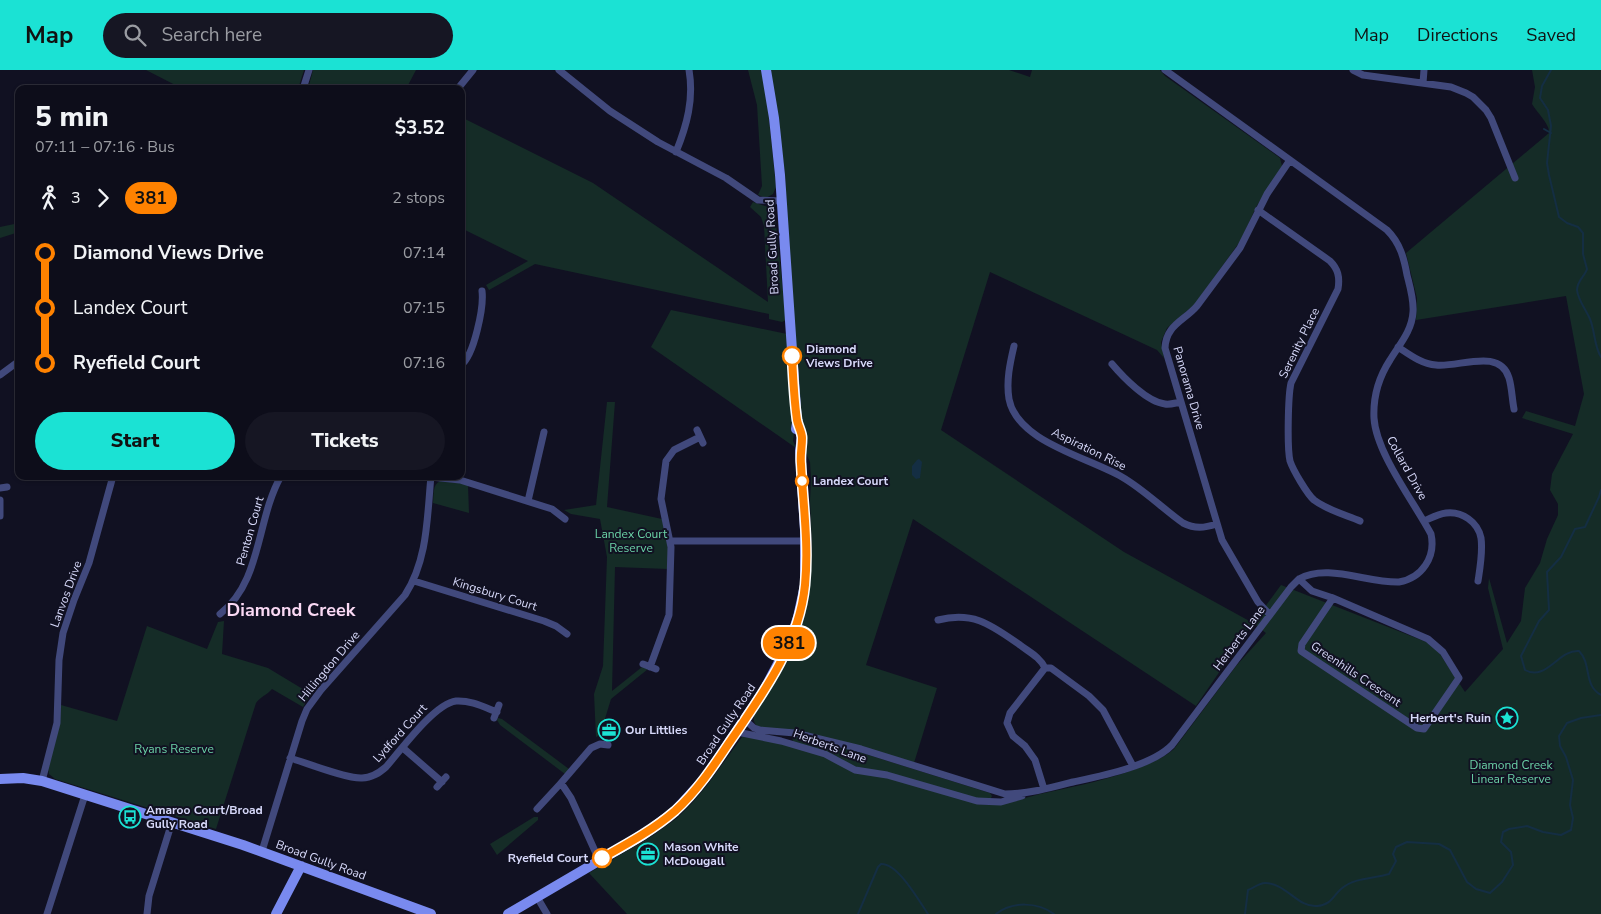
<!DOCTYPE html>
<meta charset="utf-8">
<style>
:root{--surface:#0d0d1a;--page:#161623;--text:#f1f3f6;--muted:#9a9ca2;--line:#2d2d39;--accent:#1be2d4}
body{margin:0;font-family:"Nunito Sans",sans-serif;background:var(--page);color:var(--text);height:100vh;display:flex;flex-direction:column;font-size:19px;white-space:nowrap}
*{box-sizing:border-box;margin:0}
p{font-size:16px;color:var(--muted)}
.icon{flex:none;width:28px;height:28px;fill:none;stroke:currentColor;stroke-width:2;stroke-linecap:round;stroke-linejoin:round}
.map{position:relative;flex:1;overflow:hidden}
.details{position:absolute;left:15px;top:15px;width:450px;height:395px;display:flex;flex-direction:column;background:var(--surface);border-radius:10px;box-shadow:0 1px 4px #0004,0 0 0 1px var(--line)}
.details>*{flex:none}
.badge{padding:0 10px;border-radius:16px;font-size:18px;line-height:32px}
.map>.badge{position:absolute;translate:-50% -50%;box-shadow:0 0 0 2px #fff}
.legs{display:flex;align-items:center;gap:8px;height:55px;padding:0 20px;font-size:16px}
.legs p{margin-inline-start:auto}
.head{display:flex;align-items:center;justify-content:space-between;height:85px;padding:0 20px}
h1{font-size:28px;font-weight:800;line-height:38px}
.button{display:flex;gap:10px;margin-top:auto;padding:10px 20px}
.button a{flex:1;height:58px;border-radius:30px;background:var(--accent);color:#111;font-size:20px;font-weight:800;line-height:58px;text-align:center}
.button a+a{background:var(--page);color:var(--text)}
ul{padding:0 20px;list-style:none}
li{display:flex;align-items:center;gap:18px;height:55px;font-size:19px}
li i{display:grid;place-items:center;width:8px;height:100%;margin:0 6px;background:currentColor}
li i::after{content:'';width:12px;height:12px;margin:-6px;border:4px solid;border-radius:50%;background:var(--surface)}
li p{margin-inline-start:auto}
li:first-child i{background:linear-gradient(#0000 50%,currentColor 0)}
li:last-child i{background:linear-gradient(currentColor 50%,#0000 0)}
header{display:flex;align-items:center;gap:30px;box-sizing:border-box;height:70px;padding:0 25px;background:var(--accent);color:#111}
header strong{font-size:24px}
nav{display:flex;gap:28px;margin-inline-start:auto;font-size:18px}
.search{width:350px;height:45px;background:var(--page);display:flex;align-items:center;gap:12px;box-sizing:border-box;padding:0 18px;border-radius:28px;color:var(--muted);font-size:19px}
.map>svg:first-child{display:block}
.green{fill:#152c27}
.water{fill:#142e43}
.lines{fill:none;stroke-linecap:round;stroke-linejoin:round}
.stream{stroke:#142e43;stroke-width:2}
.street{stroke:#41497c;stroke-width:7}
.secondary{stroke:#798aef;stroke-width:10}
.line-1-casing{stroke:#fff;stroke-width:11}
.line-1{stroke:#ff8200;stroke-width:8}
.stop-1-dot{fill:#fff;stroke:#ff8200;stroke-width:2.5}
.labels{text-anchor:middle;stroke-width:4;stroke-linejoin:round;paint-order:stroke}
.street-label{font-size:12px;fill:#d7d9fa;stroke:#112}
.stop-label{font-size:12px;font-weight:bold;fill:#d7d9fa;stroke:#112;text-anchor:start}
.park-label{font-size:12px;fill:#6bd2a7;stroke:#112}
.poi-label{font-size:12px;font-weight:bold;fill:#d7d9fa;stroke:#112;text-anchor:start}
.district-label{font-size:18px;font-weight:bold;fill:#fad9f4;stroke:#112}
</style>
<header>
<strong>Map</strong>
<div class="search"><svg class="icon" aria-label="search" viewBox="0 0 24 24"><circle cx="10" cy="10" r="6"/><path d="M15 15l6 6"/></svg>Search here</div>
<nav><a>Map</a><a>Directions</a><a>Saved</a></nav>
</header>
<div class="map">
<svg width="1601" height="844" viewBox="0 0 1601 844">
<rect width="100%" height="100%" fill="#112"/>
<path class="green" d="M146 0H304L298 19H183Z
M313 0H416L406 19H308Z
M748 0H762L767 29 776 117 773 124 766 128 758 125 762 116 757 35Z
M770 0H1009L1030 7 1032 0H1160L1165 6 1280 88 1282 96 1256 137 1241 170 1195 234 1167 258 1161 272 1164 288 1157 280 990 202 941 360 1124 482 1253 553 1281 515 1434 575 1465 622 1503 579 1488 518 1489 508 1507 573 1521 551 1525 518 1540 493 1547 469 1558 445V434L1550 420 1552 404 1573 364 1522 348 1526 341 1575 356 1584 324 1566 226 1416 250 1417 228 1406 183 1549 63C1550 54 1537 43 1532 34L1535 17 1532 0H1601V844H627L589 803 652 766 677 748 692 733 708 714 742 667 793 671 792 668 795 666 843 677 990 723 992 726 990 730 980 734C1002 737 1020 729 1040 724 1077 716 1113 709 1148 694 1157 690 1166 686 1174 679L1236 596 1266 563 1253 553 1196 636 913 449 866 595 937 618 914 693 757 656C753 652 753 648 755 643L806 529 812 478 810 430 811 410 810 392 804 379 801 358 791 222 785 103Z
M461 47 593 113 768 232 764 156 761 147 750 137 753 132 771 138 775 144 786 250 782 252 769 249V244L535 194 489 220 486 215 528 191 461 158Z
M19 153V162L0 168V157Z
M671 240 787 264 794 363 793 371 796 378 651 277Z
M607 332H615L607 437 662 449 668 478V499L615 497 612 621 642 597 648 599 611 629 600 665 596 667 594 624 603 596 607 487 600 449 571 444 564 440 596 435Z
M440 411 459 413 468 415 469 443 433 433C434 425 432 415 440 411Z
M224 551 222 584 268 598 311 624 303 637 272 619C267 625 260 627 256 633L216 759 55 709 49 704 48 698 61 635 117 651 147 556 207 579 218 552Z
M498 648 502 649 569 699 565 704 500 655 497 650Z
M534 747H538V750L497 785 490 774Z"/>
<path class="water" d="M919 389 922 392 920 408 916 409 912 405V396L917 390Z"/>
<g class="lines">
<path class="stream" d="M1551 0 1542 16 1540 28 1548 40 1551 56 1547 93 1549 105 1559 147 1567 153 1578 157 1583 163V184L1587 199C1585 206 1577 211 1577 220 1578 230 1586 240 1590 249 1595 261 1594 276 1601 287
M1544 59 1551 63
M1601 420 1599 427 1585 457 1575 459 1561 487 1547 502 1549 540 1539 551 1521 586 1525 600C1546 612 1559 579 1579 581 1592 594 1583 615 1601 625
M858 844 878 797 881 794C898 793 919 831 928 844
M996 844C1012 831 1038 832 1054 844
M1245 844 1248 820C1253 818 1260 813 1265 813 1286 813 1298 838 1317 836 1331 835 1333 826 1341 819 1355 807 1373 809 1389 804L1396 791 1393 784 1396 777 1407 772 1439 774 1450 780 1467 812 1476 819 1490 823 1502 812 1513 795 1511 782 1501 772 1503 762 1509 759 1527 756 1543 762 1561 765 1571 760 1573 748 1570 735 1573 710 1566 687 1560 676 1559 666 1567 653 1581 648 1601 645"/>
<path class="street" d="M559 0 610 41 658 72 726 108 758 130 782 131
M1165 0 1387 160C1400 173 1404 188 1407 205 1410 217 1414 230 1413 242 1412 261 1399 275 1390 290 1379 307 1373 327 1374 348 1376 383 1414 432 1431 464 1436 487 1422 508 1399 512 1367 513 1327 493 1299 509
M1353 0 1363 5 1451 17 1466 23 1473 27 1486 40 1491 48 1515 108
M1423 13 1424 0
M460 16 473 0
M303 19 309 0
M676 82C687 55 694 29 689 0
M1258 140 1330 191C1338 199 1340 207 1338 219L1291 313C1288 326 1287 378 1290 391 1293 400 1307 424 1314 430 1327 440 1346 445 1360 451
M1014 276C1010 293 1006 311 1009 329 1017 372 1088 387 1122 407 1143 419 1162 438 1183 453 1195 459 1204 458 1217 454
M1398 277C1410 285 1422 294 1436 295 1458 298 1500 277 1509 308 1512 318 1512 329 1514 339
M1112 294C1123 307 1147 332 1165 334 1170 335 1175 333 1181 332
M461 295C474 286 484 237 482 221
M0 305 19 291
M697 360 703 373
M431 407 460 410 552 439 565 449
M0 418 7 417
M0 430V446
M528 431 544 362
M1424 451C1431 448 1438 444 1446 443 1462 441 1478 452 1481 468 1483 482 1480 498 1478 511
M671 471H806
M414 511 544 551 556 556 567 564
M220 544C262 512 256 450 281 406
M1270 545 1258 532 1222 470 1165 278C1166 255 1184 251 1197 236L1240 178 1267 124 1290 90
M938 550C974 541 991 555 1020 575 1029 582 1040 587 1045 598
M643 594 656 599
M650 597 669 545 671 477 661 429 666 391 674 380 700 367
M494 648 499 635
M745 650 754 658 760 660 795 663 861 679 1005 724C1028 724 1050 718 1073 712 1101 706 1152 696 1172 675L1291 517 1299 509 1312 521 1333 528 1428 569 1443 582 1459 608 1424 659 1417 658 1301 581 1302 574 1333 528
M737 662 781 671 825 684 855 700 887 705 977 731 1001 732 1022 726
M403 678 442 712
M290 688C307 693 347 709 362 708 372 708 379 703 386 697 401 680 434 634 456 631 470 630 484 637 497 642
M42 711 57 653 59 590 63 563 74 530 89 493 113 406
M437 717 446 707
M1044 719 1035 690 1025 676 1013 666 1007 653 1010 643 1045 598H1051L1089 626 1103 640 1133 696
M537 739 561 713
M262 781 302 651 307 639 321 620 405 525C428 489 427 447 431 406
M599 790 571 728 561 713 591 678 600 674 608 675
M537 827 547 844
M47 844 85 725
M147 844 149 826 172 752"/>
<path class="secondary" d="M766 0 774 48 780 105 797 353 796 359
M0 709 23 708 42 711 243 775 431 844
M276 844 301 796
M508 844 643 765 674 742 705 708 763 622 790 571 798 547 805 515V460L800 381 802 367 797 353"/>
</g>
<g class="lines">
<g class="line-1-casing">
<path id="line-1" d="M602 788C627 774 653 760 675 741 697 721 713 697 729 673 762 625 799 575 805 515 809 474 803 434 801 394 800 385 802 377 802 368 802 362 798 356 797 350 794 329 793 307 792 286"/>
</g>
<use href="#line-1" class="line-1"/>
</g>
<defs>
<g id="sight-ring" transform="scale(1.125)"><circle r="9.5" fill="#112" stroke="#1be2d4" stroke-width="1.5"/><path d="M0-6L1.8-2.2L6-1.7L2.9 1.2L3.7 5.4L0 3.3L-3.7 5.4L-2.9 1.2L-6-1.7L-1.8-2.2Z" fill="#1be2d4"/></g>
<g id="office-ring" transform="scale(1.125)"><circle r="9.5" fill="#112" stroke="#1be2d4" stroke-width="1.5"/><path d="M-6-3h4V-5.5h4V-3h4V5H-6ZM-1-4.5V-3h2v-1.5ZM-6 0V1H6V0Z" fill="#1be2d4"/></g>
<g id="bus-ring" transform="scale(1.125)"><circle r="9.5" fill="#112" stroke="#1be2d4" stroke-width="1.5"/><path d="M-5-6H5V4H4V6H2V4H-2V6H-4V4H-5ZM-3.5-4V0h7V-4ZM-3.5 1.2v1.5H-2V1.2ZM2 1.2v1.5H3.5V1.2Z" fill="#1be2d4"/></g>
</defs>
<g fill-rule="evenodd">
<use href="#sight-ring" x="1507" y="648"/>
<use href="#office-ring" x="609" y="660"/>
<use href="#bus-ring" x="130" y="747"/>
<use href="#office-ring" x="648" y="784"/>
</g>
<g class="stop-1-dot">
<circle cx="792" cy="286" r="9"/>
<circle cx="802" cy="411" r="6"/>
<circle cx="602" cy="788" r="9"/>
</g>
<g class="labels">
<g class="street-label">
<text transform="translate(772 177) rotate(-93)" y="4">Broad Gully Road</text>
<text transform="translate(1299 273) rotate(-64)" y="4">Serenity Place</text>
<text transform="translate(1189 318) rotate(74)" y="4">Panorama Drive</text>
<text transform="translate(1089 379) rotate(26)" y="4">Aspiration Rise</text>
<text transform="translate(1407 398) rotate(61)" y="4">Collard Drive</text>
<text transform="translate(250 461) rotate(-74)" y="4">Penton Court</text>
<text transform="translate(66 524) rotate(-70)" y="4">Lanvos Drive</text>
<text transform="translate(495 524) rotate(17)" y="4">Kingsbury Court</text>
<text transform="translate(1239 568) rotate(-53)" y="4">Herberts Lane</text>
<text transform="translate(329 596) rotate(-50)" y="4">Hillingdon Drive</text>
<text transform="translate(1356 604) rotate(34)" y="4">Greenhills Crescent</text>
<text transform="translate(726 654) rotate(-56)" y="4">Broad Gully Road</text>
<text transform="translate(400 663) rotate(-48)" y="4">Lydford Court</text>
<text transform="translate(830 676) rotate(20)" y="4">Herberts Lane</text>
<text transform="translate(321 790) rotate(20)" y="4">Broad Gully Road</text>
</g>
<g class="stop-label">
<text x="806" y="283">Diamond<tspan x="806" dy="14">Views Drive</tspan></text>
<text x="813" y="415">Landex Court</text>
<text x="588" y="792" text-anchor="end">Ryefield Court</text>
</g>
<g class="park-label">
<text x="631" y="468">Landex Court<tspan x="631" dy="14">Reserve</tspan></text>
<text x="174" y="683">Ryans Reserve</text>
<text x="1511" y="699">Diamond Creek<tspan x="1511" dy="14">Linear Reserve</tspan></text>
</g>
<g class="poi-label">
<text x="1491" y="652" text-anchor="end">Herbert's Ruin</text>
<text x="625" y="664">Our Littlies</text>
<text x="146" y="744">Amaroo Court/Broad<tspan x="146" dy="14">Gully Road</tspan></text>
<text x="664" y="781">Mason White<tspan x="664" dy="14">McDougall</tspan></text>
</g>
<g class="district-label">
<text x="291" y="546">Diamond Creek</text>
</g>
</g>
</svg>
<b class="badge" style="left:789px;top:573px;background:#ff8200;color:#111">381</b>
<section class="details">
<div class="head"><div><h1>5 min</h1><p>07:11 – 07:16 · Bus</p></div><b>$3.52</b></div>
<div class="legs"><svg class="icon" aria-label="walk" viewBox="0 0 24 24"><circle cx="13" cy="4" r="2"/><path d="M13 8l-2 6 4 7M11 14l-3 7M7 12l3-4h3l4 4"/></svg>3<svg class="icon" aria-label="forward" viewBox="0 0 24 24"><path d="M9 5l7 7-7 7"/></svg><b class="badge" style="background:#ff8200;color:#111">381</b><p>2 stops</p></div>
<ul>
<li><i style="color:#ff8200"></i><b>Diamond Views Drive</b><p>07:14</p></li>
<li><i style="color:#ff8200"></i><span>Landex Court</span><p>07:15</p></li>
<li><i style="color:#ff8200"></i><b>Ryefield Court</b><p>07:16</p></li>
</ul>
<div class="button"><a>Start</a><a>Tickets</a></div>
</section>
</div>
